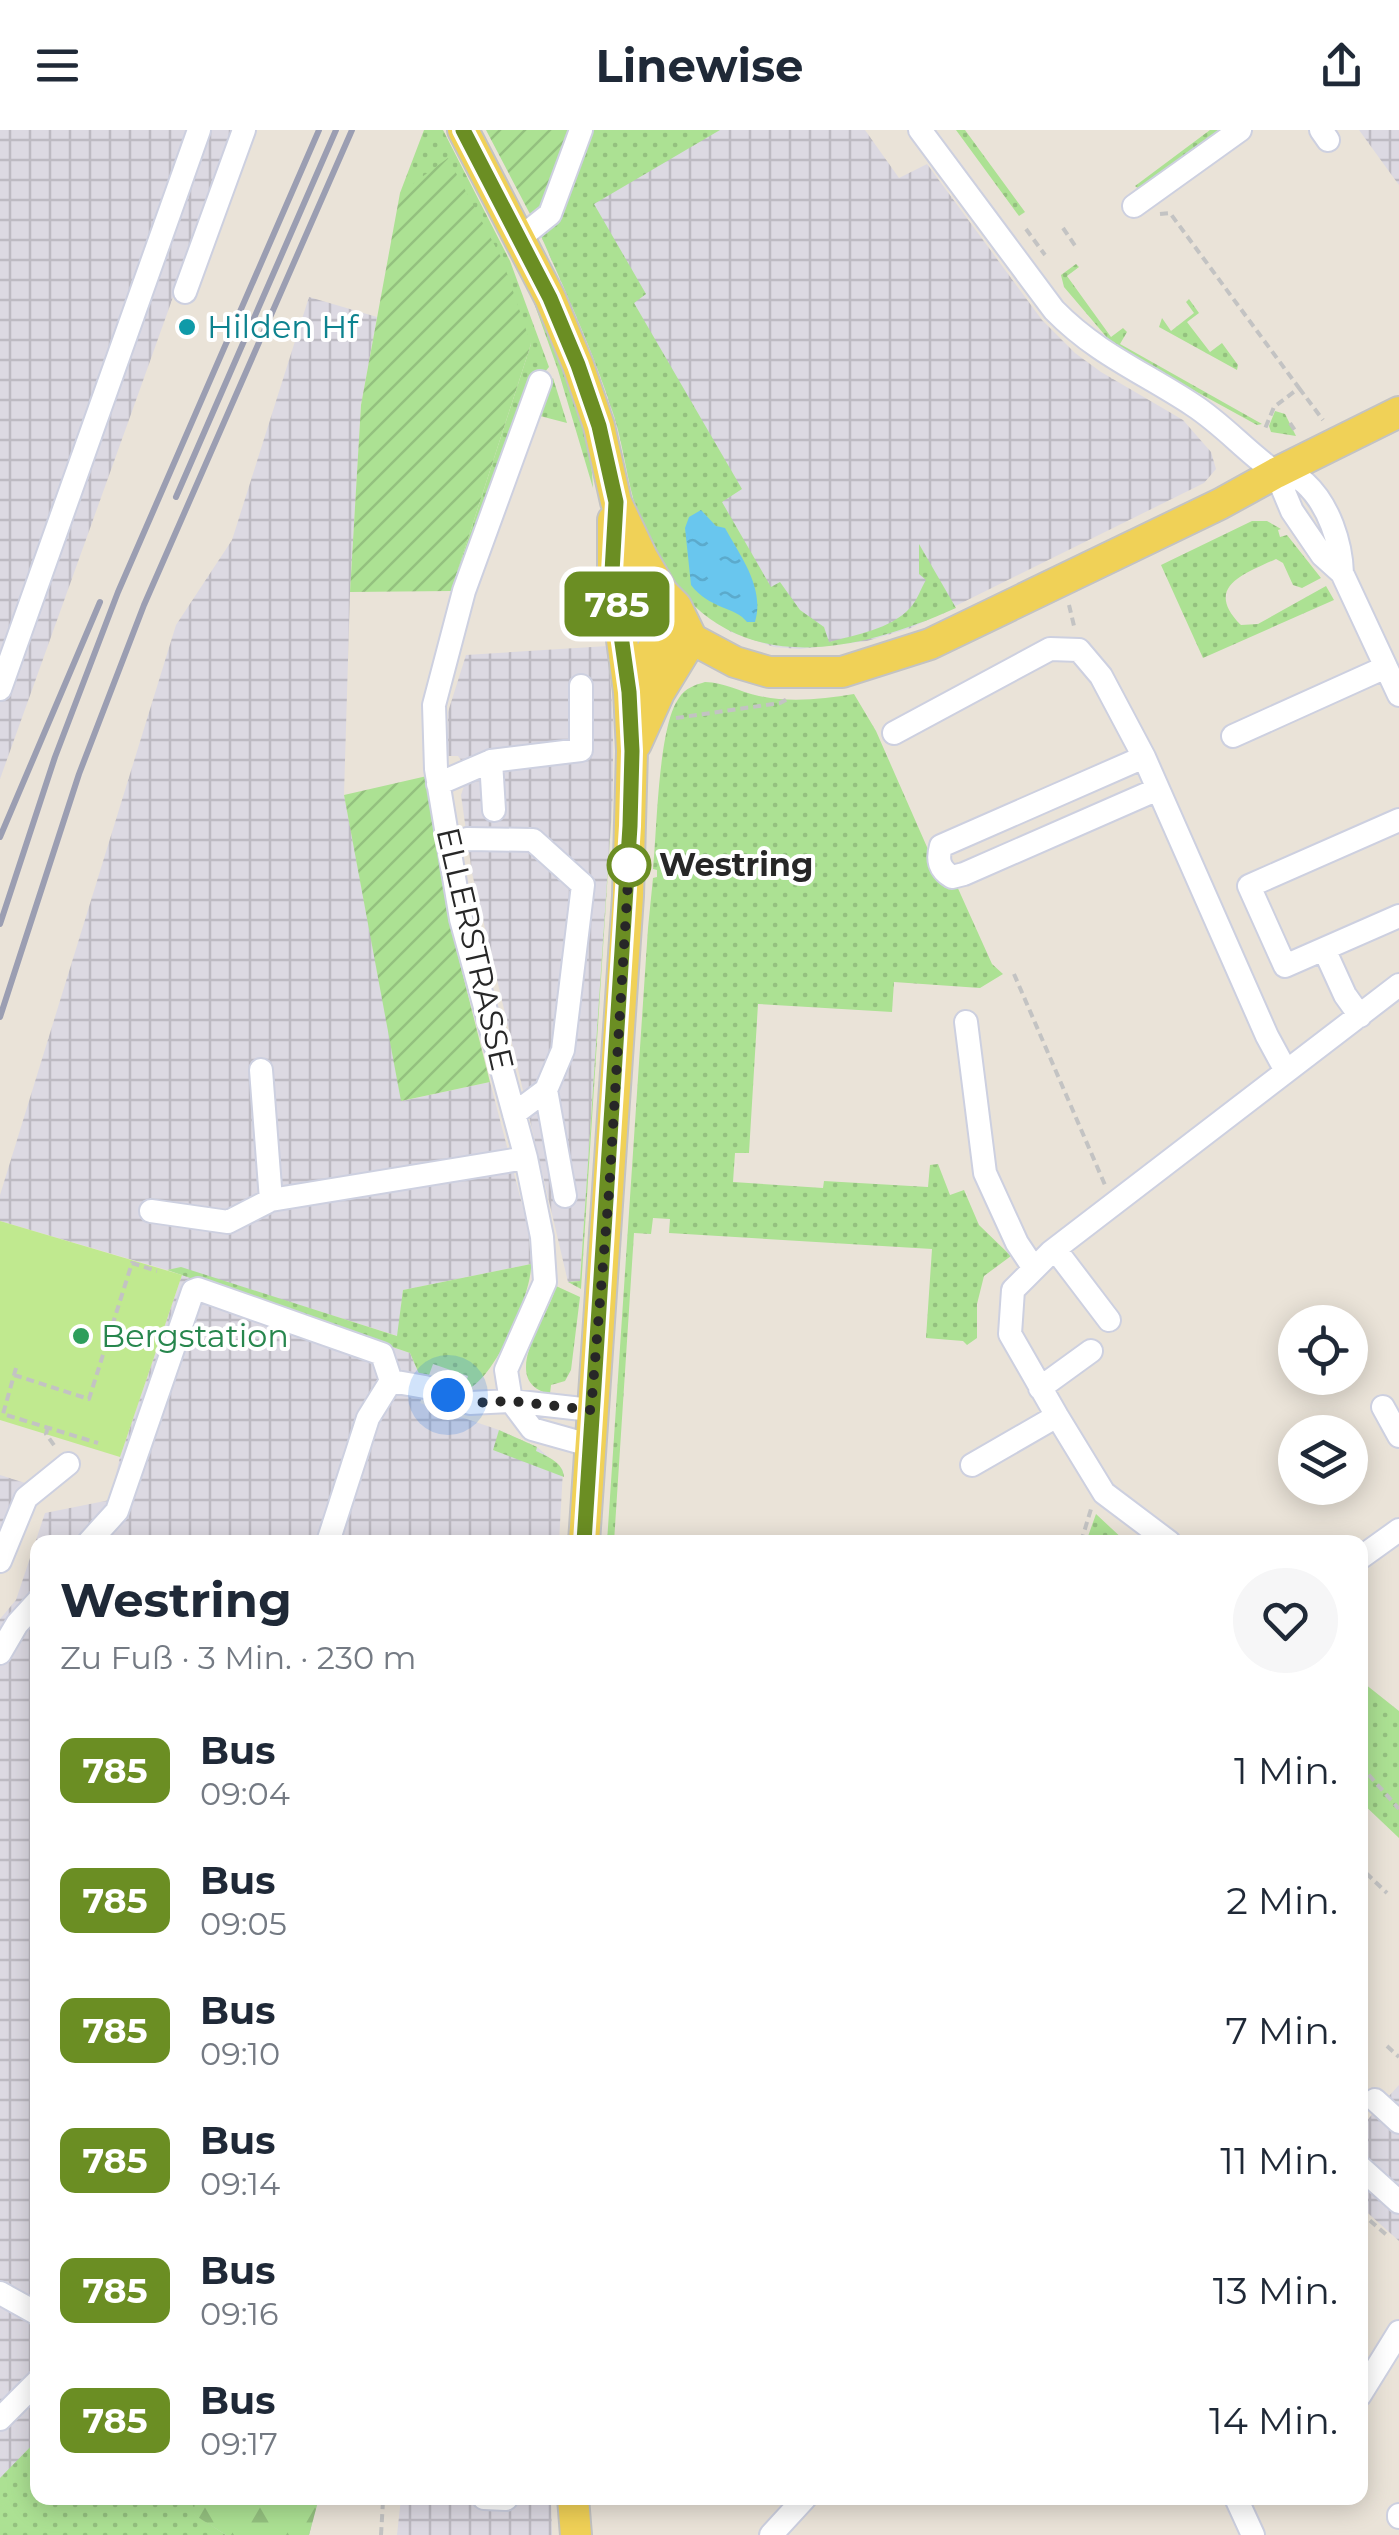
<!DOCTYPE html>
<html lang="de">
<meta charset="utf-8">
<style>
:root{--surface:#fff;--page:#f6f6f7;--text:#1f2937;--muted:#747a83}
body{margin:0;font-family:Montserrat,sans-serif;background:var(--page);color:var(--text);height:100vh;display:flex;flex-direction:column;font-size:38px;white-space:nowrap}
*{box-sizing:border-box;margin:0}
p{font-size:32px;color:var(--muted)}
.icon{flex:none;width:55px;height:55px;fill:none;stroke:currentColor;stroke-width:2;stroke-linecap:round;stroke-linejoin:round}
.map{position:relative;flex:1;overflow:hidden}
.panel{position:absolute;left:30px;top:1405px;width:1338px;height:970px;display:flex;flex-direction:column;background:var(--surface);border-radius:20px;box-shadow:0 5px 25px #0003}
.panel>*{flex:none}
.badge{padding:0 20px;border-radius:15px;font-size:35px;line-height:65px}
.buttons{position:absolute;left:1278px;top:1175px;display:grid;gap:20px}
.buttons a{display:grid;place-items:center;width:90px;height:90px;border-radius:50%;background:var(--surface);box-shadow:0 5px 25px #0003;font-size:50px}
.you{position:absolute;width:50px;height:50px;margin:-25px;border:8px solid #fff;border-radius:50%;background:#1a73e8;box-shadow:0 0 0 15px #1a73e833}
.map>.badge{position:absolute;translate:-50% -50%;box-shadow:0 0 0 5px #fff}
.round{display:grid;place-items:center;flex:none;width:105px;height:105px;border-radius:52px;background:var(--page)}
.head{display:flex;align-items:center;justify-content:space-between;height:170px;padding:0 30px}
h1{font-size:48px;font-weight:700;line-height:75px}
ul{padding:0;list-style:none}
li{display:flex;align-items:center;gap:30px;height:130px;padding:0 30px}
li div{flex:1}
li b{display:block;font-size:38px}
li em{font-style:normal}
li .badge{min-width:110px;font-weight:700;text-align:center}
header{display:flex;justify-content:space-between;align-items:center;height:130px;padding:0 30px;background:var(--surface);font-size:45px;font-weight:700}
.map>svg:first-child{display:block}
.industrial{fill:url(#industrial-grid)}
.grass{fill:url(#grass-dots)}
.forest{fill:url(#forest-firs)}
.garden{fill:url(#garden-furrows)}
.pitch{fill:#c0e98f}
.water{fill:url(#water-ripples)}
.lines{fill:none;stroke-linecap:round;stroke-linejoin:round}
.minor-casing{stroke:#cdd0e0;stroke-width:26}
.major-casing{stroke:#c3c3c3;stroke-width:34}
.path{stroke:#c3c3c3;stroke-width:4;stroke-dasharray:8 5;stroke-linecap:butt}
.minor{stroke:#fff;stroke-width:22}
.major{stroke:#f0d157;stroke-width:30}
.rail{stroke:#9b9eb2;stroke-width:6}
.line-casing{stroke:#fff;stroke-width:22}
.line{stroke:#6b8e23;stroke-width:15}
.walk{stroke:#272727;stroke-width:10;stroke-dasharray:0 18}
.culture-dot{fill:#0f9aa8;stroke:#fff;stroke-width:4}
.stop-dot{fill:#fff;stroke:#6b8e23;stroke-width:5}
.leisure-dot{fill:#2e9e5b;stroke:#fff;stroke-width:4}
.labels{text-anchor:middle;stroke-width:8;stroke-linejoin:round;paint-order:stroke}
.culture-label{font-size:32px;fill:#0d838f;stroke:#fff;text-anchor:start}
.stop-label{font-size:32px;font-weight:bold;fill:#272727;stroke:#fff;text-anchor:start}
.street-label{font-size:32px;fill:#272727;stroke:#fff}
.leisure-label{font-size:32px;fill:#27864d;stroke:#fff;text-anchor:start}
</style>
<header><svg class="icon" aria-label="menu" viewBox="0 0 24 24"><path d="M4 6h16M4 12h16M4 18h16"/></svg>Linewise<svg class="icon" aria-label="share" viewBox="0 0 24 24"><path d="M12 15V3M7 8l5-5 5 5M5 13v7h14v-7"/></svg></header>
<div class="map">
<svg width="1399" height="2405" viewBox="0 0 1399 2405">
<defs>
<pattern id="industrial-grid" width="8" height="8" patternUnits="userSpaceOnUse" patternTransform="scale(2.5)"><rect width="8" height="8" fill="#dcd9e2"/><path d="M0 4h8M4 0v8" fill="none" stroke="#bdbac2"/></pattern>
<pattern id="grass-dots" width="8" height="8" patternUnits="userSpaceOnUse" patternTransform="scale(2.5)"><rect width="8" height="8" fill="#ace193"/><path d="M2 2h.1M6 6h.1" fill="none" stroke="#94c17f" stroke-width="1.8" stroke-linecap="round"/></pattern>
<pattern id="forest-firs" width="22" height="20" patternUnits="userSpaceOnUse" patternTransform="scale(2.5)"><rect width="22" height="20" fill="#ace193"/><path d="M5 1l3.5 6h-7zM16 11l3.5 6h-7z" fill="#94c17f"/></pattern>
<pattern id="garden-furrows" width="10" height="10" patternUnits="userSpaceOnUse" patternTransform="scale(2.5)"><rect width="10" height="10" fill="#ace193"/><path d="M-1 1l2-2M0 10L10 0M9 11l2-2" fill="none" stroke="#94c17f"/></pattern>
<pattern id="water-ripples" width="26" height="14" patternUnits="userSpaceOnUse" patternTransform="scale(2.5)"><rect width="26" height="14" fill="#69c6ee"/><path d="M2 4q2-2 4 0t4 0M15 11q2-2 4 0t4 0" fill="none" stroke="#5baacc"/></pattern>
</defs>
<rect width="100%" height="100%" fill="#eae3d8"/>
<path class="industrial" d="M0 0H233L0 649Z
M586 0H865L899 48 927 34 1042 190 1075 223 1101 242 1183 290 1211 322 1216 339 1204 353 911 498 867 511 800 519 774 517 731 502 686 467 640 390 616 293 595 230 541 106 554 91Z
M1359 0H1399V55L1396 51Z
M309 167 377 187 361 275 350 462 344 665 402 971 490 952 528 1097 531 1134 403 1160 398 1206 181 1138 167 1140 0 1091V1065L176 495 232 410Z
M608 516 613 590V663L580 1151 568 1152 472 743 461 665 465 653 463 633 458 626H447L448 582 466 525Z
M182 1145 410 1223 420 1246 428 1248 420 1273 499 1300 537 1317 563 1340 559 1412H38V2368H319L309 2405H0V1489L16 1470 45 1383 110 1370 120 1327Z
M0 1345 25 1353 0 1418Z
M1399 1955V2111L1360 2076V1998Z
M401 2368H551L552 2405H397Z"/>
<path class="grass" d="M424 0H443L510 131 549 237 539 249 460 462 451 461 531 214 400 63Z
M586 0H720L594 74 646 164 634 173 742 359 722 372 771 457 780 452 800 480 824 497 829 512C855 505 891 499 910 478 917 471 921 458 926 450L919 444V414L956 478C827 536 702 547 641 392 628 360 625 323 615 289 595 226 568 167 541 106L554 91Z
M956 0H965L1025 82 1019 86Z
M1210 0H1225L1139 59 1135 56Z
M517 125C550 195 591 280 593 358L558 240Z
M1076 134 1079 137 1067 146 1111 207 1123 198 1127 202 1120 214 1262 294 1257 295 1115 217 1064 157 1061 145Z
M1189 169 1199 183 1187 192 1210 222 1222 213 1238 235 1237 240 1159 197 1162 188 1171 201 1194 183 1186 172Z
M553 248 567 293 540 286 546 268 542 256Z
M1275 281 1285 284 1296 306 1271 302 1269 296Z
M1252 391H1267L1281 399 1278 400 1280 407 1287 405 1321 448 1302 458 1293 455 1283 433 1276 429C1244 444 1203 457 1241 495L1258 494 1326 456 1334 470 1203 528 1161 435Z
M705 552C724 552 740 562 759 566 791 573 823 569 854 564L876 601 945 758 956 754 992 834 1003 844 980 858 894 852 892 882 758 874 749 1023H735L733 1052 823 1058 824 1051 928 1057 930 1035 938 1034 950 1065 964 1060 979 1095 1011 1126 984 1146 977 1174V1208L967 1215 963 1211 926 1208 932 1119 669 1103 670 1089 653 1088 651 1104 634 1103 614 1412H607L648 798 653 748 657 747V740L653 739C657 701 658 596 679 568 685 558 695 555 705 552Z
M613 663 581 1159 568 1152 580 1151Z
M531 1134C533 1161 492 1256 464 1260L468 1246 433 1234 428 1248 420 1246 410 1223 167 1140 181 1137 397 1206 403 1160Z
M556 1156 580 1167 571 1240 565 1251 551 1255 550 1264C496 1251 549 1187 556 1156Z
M499 1300 537 1317 536 1321C548 1327 563 1332 564 1347L493 1320Z
M1096 1384 1126 1412H1086Z
M1360 1550 1399 1581V1708L1360 1671Z
M37 2310 38 2368H196L194 2384 226 2405H0V2348Z"/>
<path class="forest" d="M196 2368H319L309 2405H226L193 2384Z"/>
<path class="garden" d="M486 0H577L541 83 530 84Z
M448 28 502 129 531 214 451 461 350 462 361 275 400 63Z
M427 646 447 782 490 952 401 971 344 665Z"/>
<path class="pitch" d="M0 1091 182 1145 120 1327 0 1290Z"/>
<path class="water" d="M701 380 716 396 725 398C741 427 765 458 755 492H747C736 477 709 479 691 455L685 398 689 387Z"/>
<g class="lines">
<g class="minor-casing">
<path id="minor" d="M920 0 1054 180C1097 224 1143 242 1193 275 1221 293 1244 319 1271 339 1281 346 1296 344 1305 353 1329 375 1341 413 1342 443
M1321 0 1328 10
M1134 76 1240 0
M520 108 550 84 581 0
M185 162 244 0
M540 252 464 461 434 575 436 639 461 789 526 1028 542 1107 545 1152 506 1240 511 1271 532 1299 589 1315
M1276 343 1292 381 1322 425 1342 443 1399 565
M0 559 199 0
M894 603 1050 519 1079 520 1101 546 1144 627 1267 906 1286 941
M1233 606 1386 537
M1144 627 941 716C937 730 939 739 952 747L964 744 1158 659
M491 631 494 680
M438 654 491 631 581 620V556
M1399 690 1249 756 1285 836 1399 786
M449 716 467 709 533 710 583 755 563 920 546 960 514 984
M1324 819 1345 865 1360 886
M966 892 985 1043 1017 1113 1033 1137
M261 940 271 1070 526 1028
M546 960 565 1066
M151 1081 228 1092 271 1070
M1055 1119 1109 1190
M1040 1258 1091 1221
M1383 1277 1399 1306
M972 1335 1057 1286
M89 1412 117 1381 193 1161 198 1159 382 1224 391 1251
M328 1412 368 1288 391 1251 425 1257 470 1273 511 1271 591 1280
M1169 1412 1104 1363 1057 1286 1010 1204 1013 1160 1051 1122 1399 855
M1360 1428 1399 1400
M0 1431 26 1368 68 1334
M0 1523 17 1494 38 1471
M1375 1970 1399 1992
M1360 2037 1399 2072
M0 2163 38 2184
M1360 2265 1399 2202
M0 2289 38 2251
M484 2368 506 2369
M1236 2368 1253 2405
M1399 2385V2387
M771 2405 805 2368"/>
</g>
<g class="major-casing">
<path id="major" d="M463 0 550 168 578 235 599 296 616 372 642 427 663 463 676 476 692 509
M622 419 627 439 643 468 662 493 735 532 769 542H842L930 514 1220 374 1276 343 1399 282
M629 562 652 520 692 509
M636 614 659 563 692 509
M584 1412 628 766 632 621 629 562 613 443V390
M573 2368 576 2405"/>
</g>
<path class="path" d="M1160 84 1170 83 1299 258 1274 277 1264 301
M1063 98 1076 117
M1026 99 1045 125
M1299 258 1323 290
M1290 293 1296 302
M1069 475 1075 500
M676 588 780 573 789 568
M1014 844 1105 1055
M16 1238 3 1284 98 1313
M14 1245 89 1269 132 1133 157 1141
M48 1297 46 1304 56 1318
M1081 1412 1091 1379
M1360 1635 1399 1679
M1366 1743 1387 1763
M1387 1916 1399 1927
M1360 2082 1389 2107
M381 2405 383 2371"/>
<use href="#minor" class="minor"/>
<use href="#major" class="major"/>
<path class="rail" d="M176 367 336 0
M0 707 100 472
M0 794 55 627 118 462 319 0
M0 887 79 644 144 475 352 0"/>
</g>
<g class="lines">
<g class="line-casing">
<path id="line" d="M463 0 550 168 578 235 599 296 616 372 612 442 629 562 632 621 630 696 584 1412"/>
</g>
<use href="#line" class="line"/>
<path class="walk" d="M448 1265 470 1273 511 1271 591 1280 609 1062 629 735"/>
</g>
<circle class="culture-dot" cx="187" cy="197" r="10"/>
<circle class="stop-dot" cx="629" cy="735" r="20"/>
<circle class="leisure-dot" cx="81" cy="1206" r="10"/>
<g class="labels">
<g class="culture-label">
<text x="207" y="208">Hilden Hf</text>
</g>
<g class="stop-label">
<text x="659" y="746">Westring</text>
</g>
<g class="street-label">
<text transform="translate(475 819) rotate(77)" y="11">ELLERSTRASSE</text>
</g>
<g class="leisure-label">
<text x="101" y="1217">Bergstation</text>
</g>
</g>
</svg>
<div class="buttons">
<a><svg class="icon" aria-label="locate" viewBox="0 0 24 24"><circle cx="12" cy="12" r="6"/><path d="M12 2v4M12 18v4M2 12h4M18 12h4"/></svg></a>
<a><svg class="icon" aria-label="layers" viewBox="0 0 24 24"><path d="M12 4l9 5-9 5-9-5zM3 14l9 5 9-5"/></svg></a>
</div>
<div class="you" style="left:448px;top:1265px"></div>
<b class="badge" style="left:617px;top:474px;background:#6b8e23;color:#fff">785</b>
<section class="panel">
<div class="head"><div><h1>Westring</h1><p>Zu Fuß · 3 Min. · 230 m</p></div><a class="round"><svg class="icon" aria-label="heart" viewBox="0 0 24 24"><path d="M12 20l-8-8c-3-5 5-10 8-4 3-6 11-1 8 4z"/></svg></a></div>
<ul>
<li><span class="badge" style="background:#6b8e23;color:#fff">785</span><div><b>Bus</b><p>09:04</p></div><em>1 Min.</em></li>
<li><span class="badge" style="background:#6b8e23;color:#fff">785</span><div><b>Bus</b><p>09:05</p></div><em>2 Min.</em></li>
<li><span class="badge" style="background:#6b8e23;color:#fff">785</span><div><b>Bus</b><p>09:10</p></div><em>7 Min.</em></li>
<li><span class="badge" style="background:#6b8e23;color:#fff">785</span><div><b>Bus</b><p>09:14</p></div><em>11 Min.</em></li>
<li><span class="badge" style="background:#6b8e23;color:#fff">785</span><div><b>Bus</b><p>09:16</p></div><em>13 Min.</em></li>
<li><span class="badge" style="background:#6b8e23;color:#fff">785</span><div><b>Bus</b><p>09:17</p></div><em>14 Min.</em></li>
</ul>
</section>
</div>
